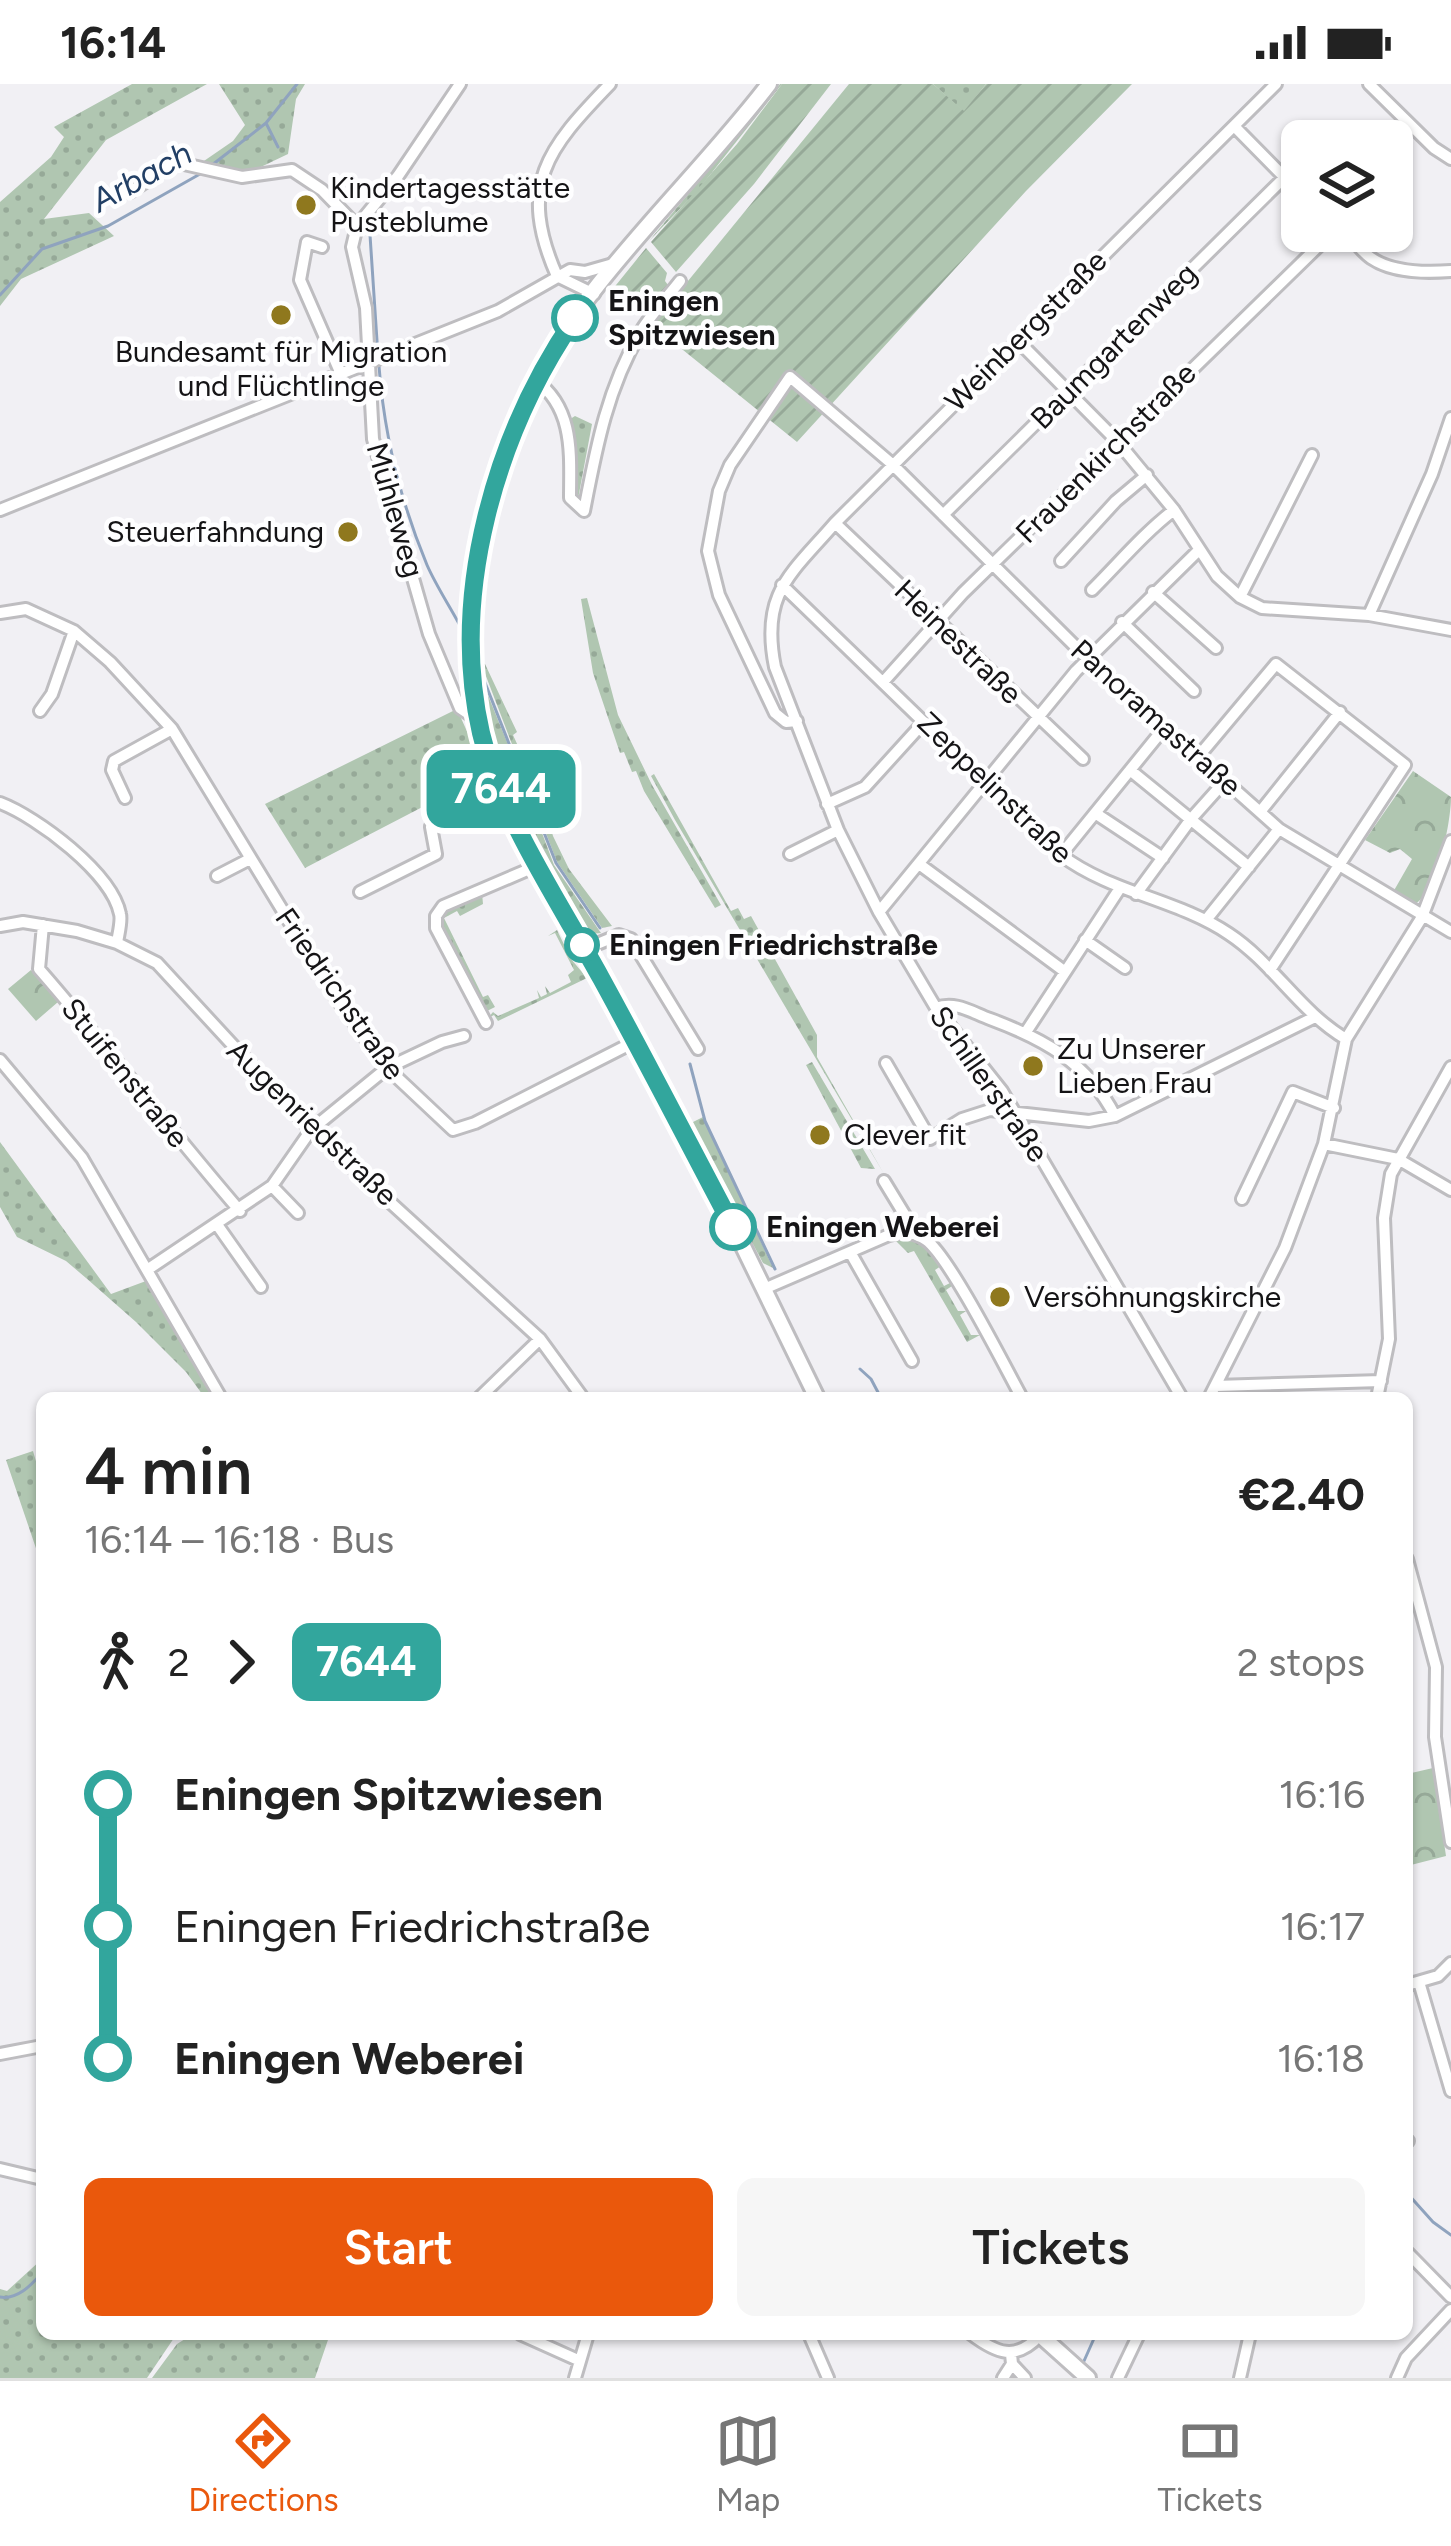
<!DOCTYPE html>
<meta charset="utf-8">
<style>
:root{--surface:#fff;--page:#f6f6f6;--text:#222;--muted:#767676;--line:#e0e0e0;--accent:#ea580c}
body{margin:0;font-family:Figtree,sans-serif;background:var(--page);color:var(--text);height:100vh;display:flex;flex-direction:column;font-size:45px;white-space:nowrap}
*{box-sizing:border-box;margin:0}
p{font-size:39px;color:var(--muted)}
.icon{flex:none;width:66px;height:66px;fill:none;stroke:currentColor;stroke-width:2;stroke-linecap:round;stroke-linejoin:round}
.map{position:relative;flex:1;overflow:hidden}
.side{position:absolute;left:36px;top:1308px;width:1377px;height:948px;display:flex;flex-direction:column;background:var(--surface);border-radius:18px;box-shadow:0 3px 9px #0004}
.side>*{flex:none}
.badge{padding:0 24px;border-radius:18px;font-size:42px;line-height:78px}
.buttons{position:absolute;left:1281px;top:36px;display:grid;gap:24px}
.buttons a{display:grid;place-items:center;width:132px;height:132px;border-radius:18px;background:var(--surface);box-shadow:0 3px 9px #0004;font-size:60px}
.map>.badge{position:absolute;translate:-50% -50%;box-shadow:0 0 0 6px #fff}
.legs{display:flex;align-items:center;gap:18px;height:132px;padding:0 48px;font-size:39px}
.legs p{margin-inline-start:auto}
.headline{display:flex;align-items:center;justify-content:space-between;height:204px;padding:0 48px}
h1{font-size:66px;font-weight:600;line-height:90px}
.action{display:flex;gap:24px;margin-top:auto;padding:24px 48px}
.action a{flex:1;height:138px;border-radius:18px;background:var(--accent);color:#fff;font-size:48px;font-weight:600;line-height:138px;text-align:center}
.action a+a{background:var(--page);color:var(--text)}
ul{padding:0 48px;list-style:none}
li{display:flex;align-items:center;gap:42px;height:132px;font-size:45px}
li i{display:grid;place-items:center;width:18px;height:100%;margin:0 15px;background:currentColor}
li i::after{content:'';width:30px;height:30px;margin:-15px;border:9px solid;border-radius:50%;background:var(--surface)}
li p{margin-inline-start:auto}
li:first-child i{background:linear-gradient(#0000 50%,currentColor 0)}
li:last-child i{background:linear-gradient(currentColor 50%,#0000 0)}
.status{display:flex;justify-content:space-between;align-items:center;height:84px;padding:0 60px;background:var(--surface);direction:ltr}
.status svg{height:33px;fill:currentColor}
.dock{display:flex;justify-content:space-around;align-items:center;height:168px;border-top:3px solid var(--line);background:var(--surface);font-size:33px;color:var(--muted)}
.dock a{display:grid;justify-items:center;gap:6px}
.dock .active{color:var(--accent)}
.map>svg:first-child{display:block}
.grass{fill:url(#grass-dots)}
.forest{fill:url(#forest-crowns)}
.garden{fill:url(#garden-furrows)}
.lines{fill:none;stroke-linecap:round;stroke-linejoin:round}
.stream{stroke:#8fa3be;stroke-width:3}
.minor-casing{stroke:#bebdc0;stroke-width:16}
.major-casing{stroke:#bebdc0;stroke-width:20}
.minor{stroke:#fff;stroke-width:10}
.major{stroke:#fff;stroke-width:14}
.line-1-casing{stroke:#fff;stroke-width:27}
.line-1{stroke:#32a69d;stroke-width:18}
.poi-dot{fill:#8f781e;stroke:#fefeff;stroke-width:4.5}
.stop-1-dot{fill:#fff;stroke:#32a69d;stroke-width:6}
.labels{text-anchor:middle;stroke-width:9;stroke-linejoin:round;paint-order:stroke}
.poi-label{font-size:30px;fill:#151416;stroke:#fefeff;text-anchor:start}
.stop-label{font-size:30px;font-weight:bold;fill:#151416;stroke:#fefeff;text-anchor:start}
.street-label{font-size:30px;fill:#151416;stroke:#fefeff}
.water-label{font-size:33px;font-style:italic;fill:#223f65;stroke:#fefeff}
</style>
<div class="status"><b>16:14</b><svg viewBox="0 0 49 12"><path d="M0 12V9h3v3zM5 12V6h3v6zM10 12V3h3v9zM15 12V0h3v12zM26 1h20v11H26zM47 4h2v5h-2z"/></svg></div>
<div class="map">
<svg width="1451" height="2294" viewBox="0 0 1451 2294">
<defs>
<pattern id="grass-dots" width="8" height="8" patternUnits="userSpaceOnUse" patternTransform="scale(3)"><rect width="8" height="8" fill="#b0c6b1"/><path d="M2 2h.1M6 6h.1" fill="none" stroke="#96a998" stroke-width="1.8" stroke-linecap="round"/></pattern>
<pattern id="forest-crowns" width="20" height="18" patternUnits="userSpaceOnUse" patternTransform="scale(3)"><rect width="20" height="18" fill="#b0c6b1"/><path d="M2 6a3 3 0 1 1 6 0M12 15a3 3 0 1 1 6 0" fill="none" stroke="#96a998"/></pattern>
<pattern id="garden-furrows" width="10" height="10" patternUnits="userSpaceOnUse" patternTransform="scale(3)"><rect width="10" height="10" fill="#b0c6b1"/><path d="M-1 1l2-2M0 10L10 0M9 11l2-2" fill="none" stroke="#96a998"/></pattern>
</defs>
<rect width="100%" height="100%" fill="#f1f0f4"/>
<path class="grass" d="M132 0H207L106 56 44 135 89 129 114 152 21 195 0 222V118L51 73 64 53 54 43Z
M219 0H305L296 15 288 70 246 90 201 79 233 57 245 41Z
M780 0H782L698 106 649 157Z
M933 0H986L964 28Z
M575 332 592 340 578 415H575L577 365 567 337Z
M587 514 618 631 652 701 721 821 715 824 644 707 636 687 632 688 624 668 620 669 593 589 581 515Z
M481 579 485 580 517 648 513 651 529 686 523 689Z
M483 599 520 690H505L494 662Z
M457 625 486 690 305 784 265 720Z
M654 690 731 827 738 824 744 835 751 832 817 951V973L884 1090 675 736 651 692Z
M536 693 553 752 569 785 612 842 602 844 557 778 526 697Z
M523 698 554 781 601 849 591 850 581 836 512 707Z
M482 809 483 820 460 832 457 827 444 834 483 913 488 911 495 923 485 928 440 839 447 827Z
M557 846 571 875 587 894 498 937 494 931 488 934 493 928 498 932 539 914 537 906 541 913 547 910 545 902 550 909 571 898 568 891 574 886 555 849 548 852Z
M812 978 875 1085 861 1084 806 981Z
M703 1033 773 1184 763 1179 689 1040Z
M0 1058 111 1210 146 1197 214 1314H205L186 1288 136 1238 86 1194 66 1177 17 1153 0 1123Z
M907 1155C924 1159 932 1168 941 1182L935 1186 944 1202 950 1199 952 1202 946 1206 958 1227H966L960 1231 971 1251H980L967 1258 914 1167 908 1169 895 1156Z
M33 1367 42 1398V1482L6 1376Z
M42 2175V2250H125V2256L176 2251 147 2294H0V2205L7 2207Z
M193 2250H330L315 2294H152L177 2260Z"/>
<path class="forest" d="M1413 687 1451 713C1451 739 1437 811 1412 822L1392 810 1412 775 1400 765 1390 769 1365 756Z
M31 886 58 918 36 937 8 905Z
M1433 1684 1446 1772 1407 1782V1690Z"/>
<path class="garden" d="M782 0H831L754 100 676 188 651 158 737 60Z
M849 0H933L964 27 986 0H1132L1026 107 797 358 652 241Z
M646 164 667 189 665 197 668 201 644 232 612 206Z"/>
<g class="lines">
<path class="stream" d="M266 39 278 63
M212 81 266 39 297 0
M370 151 378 272
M0 211 42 165 108 142 200 90
M379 282C384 351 400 416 427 481 438 506 455 530 467 555
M480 586 556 779 600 844
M690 980 705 1037 775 1185
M860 1285 871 1295 881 1314
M1407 2109 1433 2138 1451 2151
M0 2213C18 2216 31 2201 42 2189
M1084 2277 1096 2250"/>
<g class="minor-casing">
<path id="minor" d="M460 0 398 92 357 142 352 163 366 224 373 355 429 550 460 624 479 637
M1369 0 1434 64 1451 75
M1234 42 1302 111
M130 108 175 78 242 93 292 86 322 106 357 142
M1341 147C1354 153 1359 166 1371 174 1393 189 1425 189 1451 187
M322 163 307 158 300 196 341 290
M557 192C517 101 547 65 610 0
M557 192 594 210
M1017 256 1118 358 1174 426 1217 492 1240 513 1262 524 1369 531 1451 546
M535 296C575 324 570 372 570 414L584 427C596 365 607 305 640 249 650 231 667 214 680 197
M0 426 498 227 570 186 585 188 613 180
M943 431 1285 93
M835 439 1083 675
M1061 477 1116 417 1147 391
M782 501 1061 771C1111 809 1177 815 1229 850 1273 879 1300 928 1346 955
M1092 506C1120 478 1143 450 1174 426
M1153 508 1216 564
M1240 513 1312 371
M0 529 26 525 74 547 110 578 172 645 334 911 387 984 453 1046 475 1039 634 958
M1369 531 1432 390 1451 334
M1122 538 1194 607
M884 597 963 509 1334 147
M40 627 52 610 74 547
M797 637 786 638 775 629 719 511 708 467 719 407 730 381 790 293 892 380 1087 574 1279 745 1451 848
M1198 673 1276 580 1405 681 1270 886
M1130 686 1249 783
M125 714 112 686 114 677 172 645
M0 719C37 733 112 789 120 830 122 837 118 851 117 859
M827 720 865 703 924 638
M1260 728 1340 628
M1095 729 1163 774
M790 770 838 746
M1061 771 1165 643
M919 780 1064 887
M217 792 248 776
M360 808 436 770 431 743 501 706
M1136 810 1191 735 1225 697
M879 828 1076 587 1199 466
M1206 836 1279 745
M43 841 39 885C108 964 171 1047 240 1127
M0 842 23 838 77 847 117 859 157 879 311 1046 540 1255 583 1314
M1085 856 1125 884
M585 865 619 851 631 855 698 965
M936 924C956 917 971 928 990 935 1044 955 1088 979 1115 1032
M486 939 436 844V832L443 822 539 781
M1026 948 1120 804
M0 976 82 1074 221 1314
M886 979 930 1055 962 1035 990 1026 1089 1037 1115 1032 1315 933
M1324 1060 1398 1075 1451 1106
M884 1097 909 1138V1149
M272 1102 298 1129
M1242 1115 1293 1008 1334 1024
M218 1142 261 1203
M850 1168 912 1277
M147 1186 272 1102 311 1046 387 984 442 958 464 952
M764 1205 889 1151C903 1147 915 1148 926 1156 949 1172 1005 1283 1022 1314
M1216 1302 1381 1297
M479 1314 540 1255
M1182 1314 1002 1007 936 924 879 828 838 746 775 583C760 509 791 490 835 439L1276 0
M1209 1314 1285 1164 1324 1060 1346 955 1422 833 1451 757
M1377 1314 1389 1255 1384 1134 1391 1090 1451 983
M1407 1475 1436 1583 1435 1653 1451 1758
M1419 1898 1451 2007
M1407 1901 1438 1892 1451 1879
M0 1970 42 1962
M1407 2057H1408
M0 2085 42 2095
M1407 2168 1451 2213
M520 2250 578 2276
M809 2250 828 2294
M971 2250C996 2269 1016 2278 1040 2251
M1012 2280 1025 2294
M575 2294 588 2250
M1003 2294 1012 2280 1011 2270
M1118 2294 1139 2250
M1240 2294 1250 2250
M1397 2294 1406 2274 1451 2226"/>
</g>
<g class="major-casing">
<path id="major" d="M769 0C696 96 586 194 533 300 503 359 487 427 478 492 468 566 473 636 501 706L739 1154 817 1314
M1039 2250 1088 2294"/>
</g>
<use href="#minor" class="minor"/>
<use href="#major" class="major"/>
</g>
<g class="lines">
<g class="line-1-casing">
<path id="line-1" d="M575 234C496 349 449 510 481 649 501 733 560 819 601 894 646 976 689 1060 733 1143"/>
</g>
<use href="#line-1" class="line-1"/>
</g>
<g class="poi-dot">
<circle cx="306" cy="121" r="12"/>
<circle cx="281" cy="231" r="12"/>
<circle cx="348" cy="448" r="12"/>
<circle cx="1033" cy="982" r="12"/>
<circle cx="820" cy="1051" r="12"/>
<circle cx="1000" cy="1213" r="12"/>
</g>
<g class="stop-1-dot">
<circle cx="575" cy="234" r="21"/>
<circle cx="582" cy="861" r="15"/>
<circle cx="733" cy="1143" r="21"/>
</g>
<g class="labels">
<g class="poi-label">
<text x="330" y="114">Kindertagesstätte<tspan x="330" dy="34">Pusteblume</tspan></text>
<text x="281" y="278" text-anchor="middle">Bundesamt für Migration<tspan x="281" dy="34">und Flüchtlinge</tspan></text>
<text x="324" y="458" text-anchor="end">Steuerfahndung</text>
<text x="1057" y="975">Zu Unserer<tspan x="1057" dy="34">Lieben Frau</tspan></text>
<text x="844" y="1061">Clever fit</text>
<text x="1024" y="1223">Versöhnungskirche</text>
</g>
<g class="stop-label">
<text x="608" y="227">Eningen<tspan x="608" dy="34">Spitzwiesen</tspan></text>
<text x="609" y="871">Eningen Friedrichstraße</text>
<text x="766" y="1153">Eningen Weberei</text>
</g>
<g class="street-label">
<text transform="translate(1026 247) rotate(-45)" y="10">Weinbergstraße</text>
<text transform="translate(1114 262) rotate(-45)" y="10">Baumgartenweg</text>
<text transform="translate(1106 369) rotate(-45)" y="10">Frauenkirchstraße</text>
<text transform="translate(395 426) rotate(74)" y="10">Mühleweg</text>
<text transform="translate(958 558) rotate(44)" y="10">Heinestraße</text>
<text transform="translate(1156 634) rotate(42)" y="10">Panoramastraße</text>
<text transform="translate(995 704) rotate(44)" y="10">Zeppelinstraße</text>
<text transform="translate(340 910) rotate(55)" y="10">Friedrichstraße</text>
<text transform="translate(125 989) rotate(51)" y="10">Stuifenstraße</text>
<text transform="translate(989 1000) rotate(55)" y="10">Schillerstraße</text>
<text transform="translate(312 1039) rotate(44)" y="10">Augenriedstraße</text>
</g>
<g class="water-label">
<text transform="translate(141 92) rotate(-29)" y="12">Arbach</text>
</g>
</g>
</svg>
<div class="buttons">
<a><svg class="icon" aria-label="layers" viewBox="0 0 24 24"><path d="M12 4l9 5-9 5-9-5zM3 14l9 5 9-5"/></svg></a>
</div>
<b class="badge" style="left:501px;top:705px;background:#32a69d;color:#fff">7644</b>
<section class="side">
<div class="headline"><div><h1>4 min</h1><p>16:14 – 16:18 · Bus</p></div><b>€2.40</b></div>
<div class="legs"><svg class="icon" aria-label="walk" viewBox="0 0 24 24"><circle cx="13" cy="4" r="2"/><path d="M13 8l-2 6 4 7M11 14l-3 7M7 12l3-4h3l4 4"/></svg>2<svg class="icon" aria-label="forward" viewBox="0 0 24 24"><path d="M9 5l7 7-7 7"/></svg><b class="badge" style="background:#32a69d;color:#fff">7644</b><p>2 stops</p></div>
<ul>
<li><i style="color:#32a69d"></i><b>Eningen Spitzwiesen</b><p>16:16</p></li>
<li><i style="color:#32a69d"></i><span>Eningen Friedrichstraße</span><p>16:17</p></li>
<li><i style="color:#32a69d"></i><b>Eningen Weberei</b><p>16:18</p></li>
</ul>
<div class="action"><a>Start</a><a>Tickets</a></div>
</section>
</div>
<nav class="dock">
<a class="active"><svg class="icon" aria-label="directions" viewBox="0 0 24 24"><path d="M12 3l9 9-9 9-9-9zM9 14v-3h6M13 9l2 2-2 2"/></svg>Directions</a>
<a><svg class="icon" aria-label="map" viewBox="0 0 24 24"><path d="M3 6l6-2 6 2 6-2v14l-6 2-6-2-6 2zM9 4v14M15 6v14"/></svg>Map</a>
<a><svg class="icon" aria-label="tickets" viewBox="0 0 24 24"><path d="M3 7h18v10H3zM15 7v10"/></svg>Tickets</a>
</nav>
